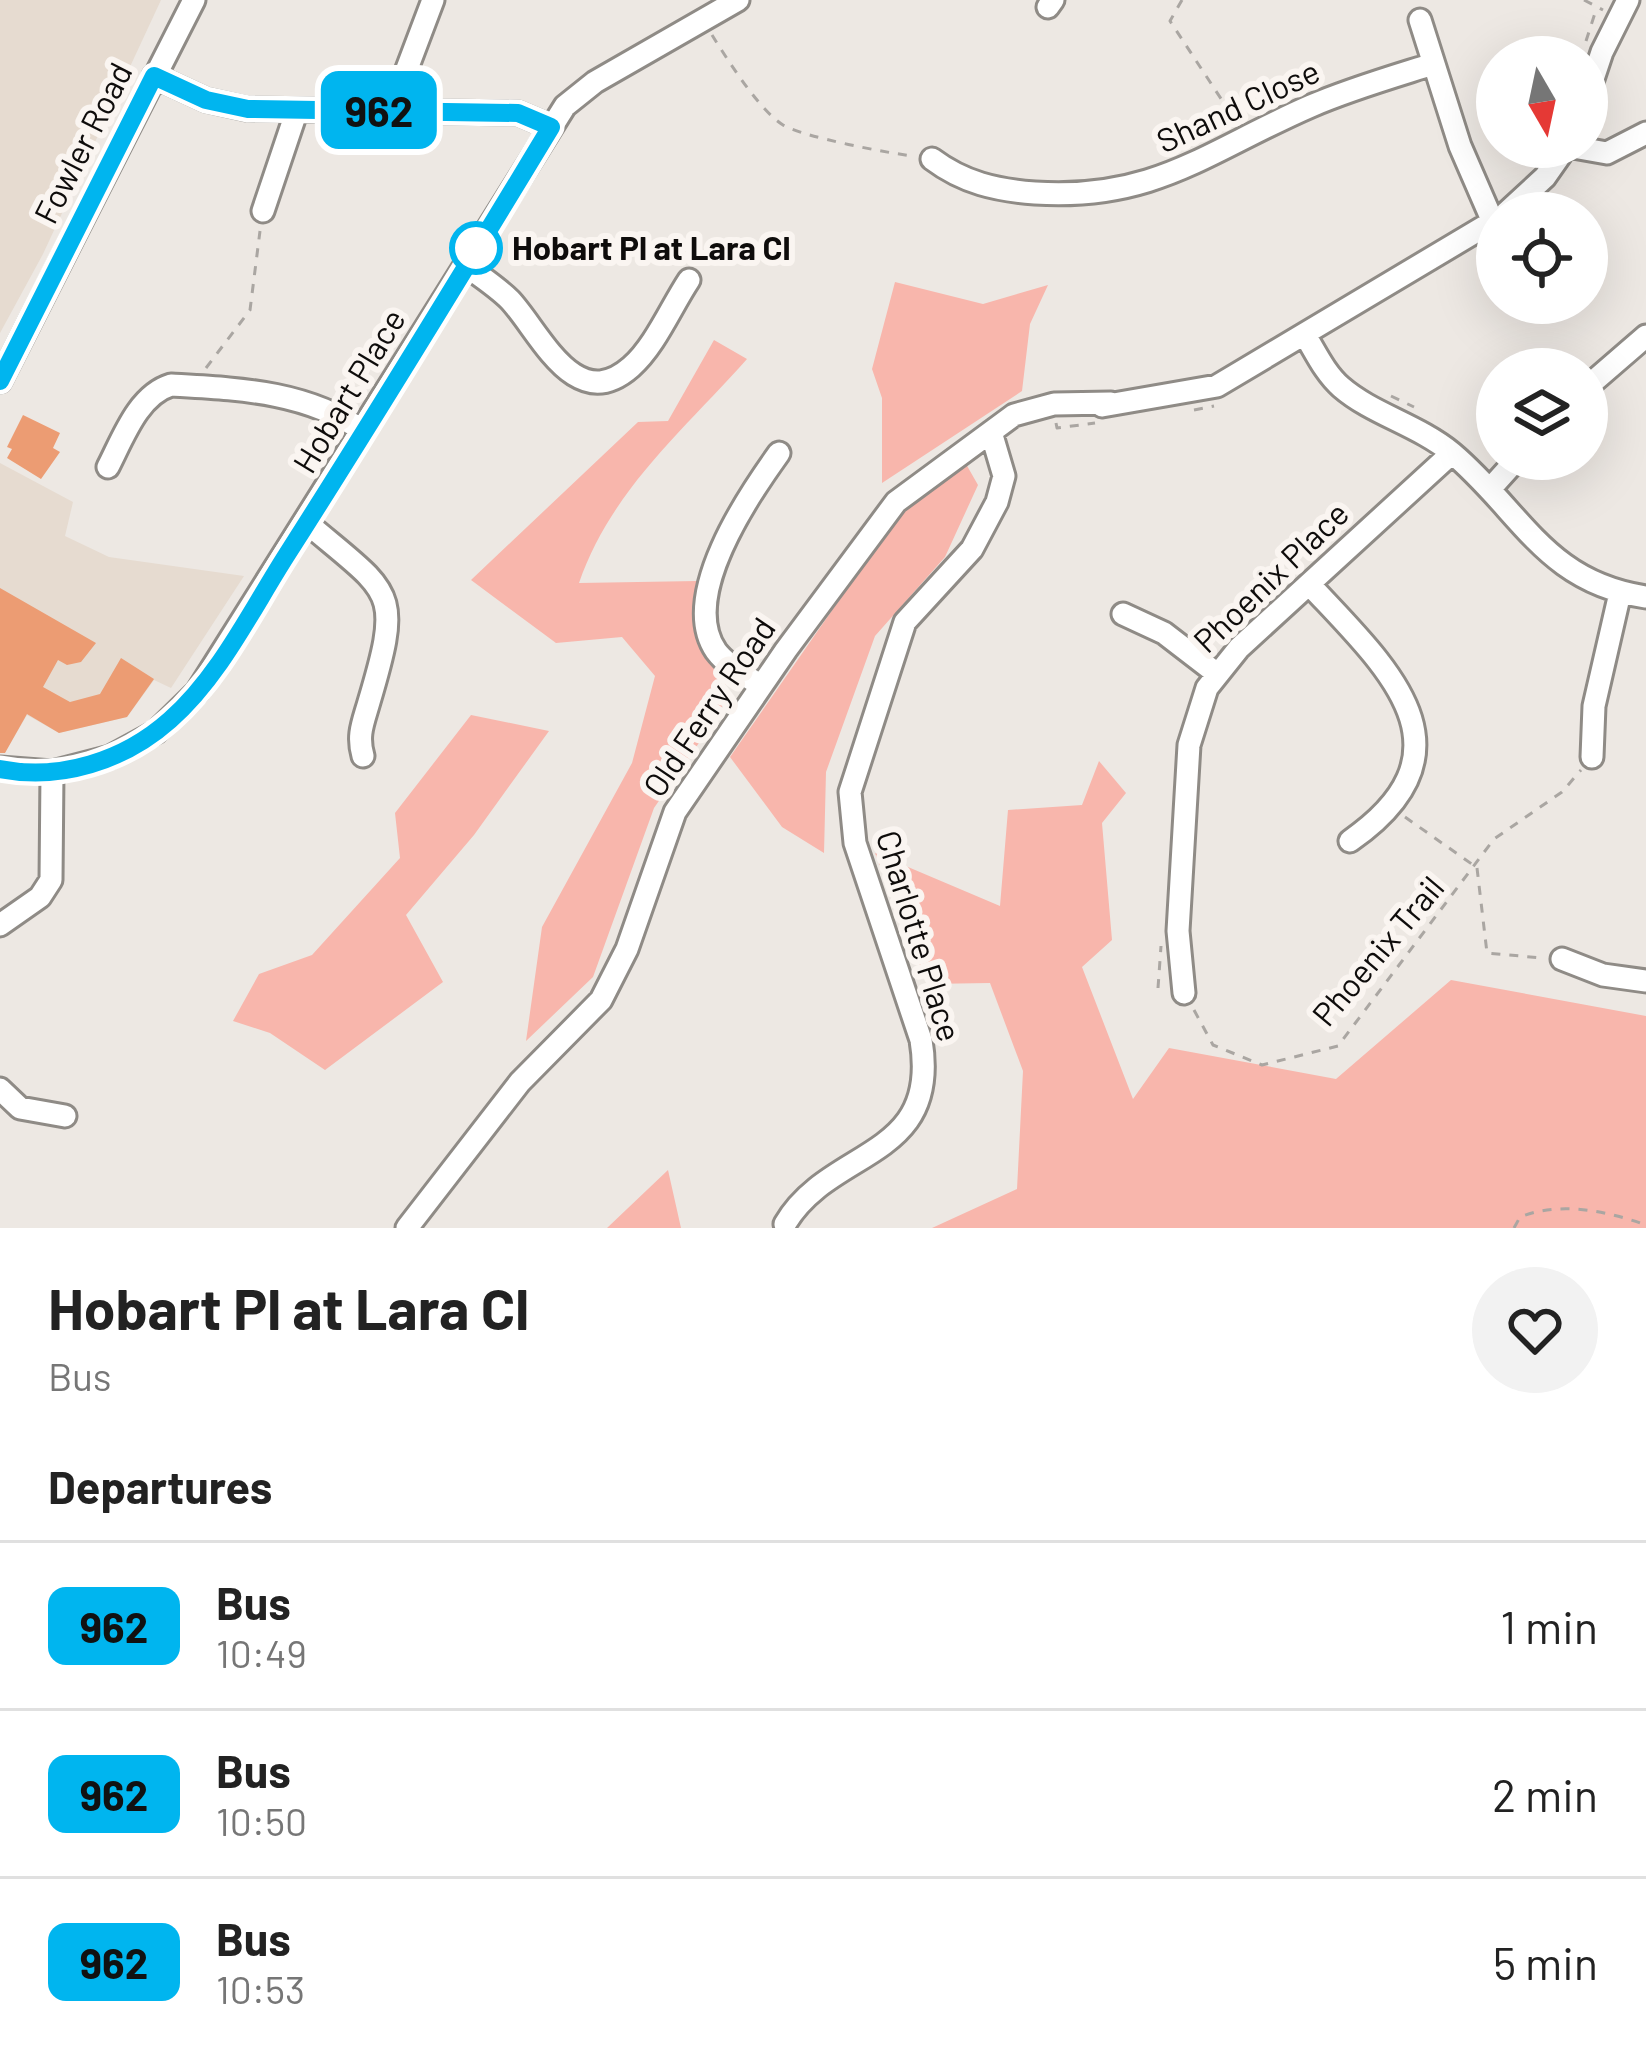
<!DOCTYPE html>
<style>
:root{--surface:#fff;--page:#f2f2f2;--text:#222;--muted:#767676;--line:#e0e0e0}
body{margin:0;font-family:Barlow,sans-serif;background:var(--page);color:var(--text);height:100vh;display:flex;flex-direction:column;font-size:45px;white-space:nowrap}
*{box-sizing:border-box;margin:0}
p{font-size:39px;color:var(--muted)}
.icon{flex:none;width:66px;height:66px;fill:none;stroke:currentColor;stroke-width:2;stroke-linecap:round;stroke-linejoin:round}
.map{position:relative;height:1228px;overflow:hidden}
.sheet{display:flex;flex-direction:column;background:var(--surface);flex:1}
.sheet>*{flex:none}
.badge{padding:0 24px;border-radius:18px;font-size:42px;line-height:78px}
.needle{width:78px;rotate:171deg}
.fabs{position:absolute;left:1476px;top:36px;display:grid;gap:24px}
.fabs a{display:grid;place-items:center;width:132px;height:132px;border-radius:50%;background:var(--surface);box-shadow:0 12px 48px #0002;font-size:60px}
.map>.badge{position:absolute;translate:-50% -50%;box-shadow:0 0 0 6px #fff}
h2{padding:0 48px;font-size:45px;line-height:108px}
.round{display:grid;place-items:center;flex:none;width:126px;height:126px;border-radius:63px;background:var(--page)}
.summary{display:flex;align-items:center;justify-content:space-between;height:204px;padding:0 48px}
h1{font-size:57px;font-weight:700;line-height:90px}
ul{padding:0;list-style:none}
li{display:flex;align-items:center;gap:36px;height:168px;padding:0 48px;border-top:3px solid var(--line)}
li div{flex:1}
li b{display:block;font-size:45px}
li em{font-style:normal}
li .badge{min-width:132px;font-weight:700;text-align:center}
.map>svg:first-child{display:block}
.built{fill:#e6dbd0}
.green{fill:#f8b6ac}
.building{fill:#ec9c73}
.lines{fill:none;stroke-linecap:round;stroke-linejoin:round}
.minor-casing{stroke:#8f8b86;stroke-width:27}
.path{stroke:#aaa6a2;stroke-width:3;stroke-dasharray:9 9;stroke-linecap:butt}
.minor{stroke:#fff;stroke-width:21}
.line-casing{stroke:#fff;stroke-width:27}
.line{stroke:#00b5ef;stroke-width:18}
.stop-dot{fill:#fff;stroke:#00b5ef;stroke-width:6}
.labels{text-anchor:middle;stroke-width:12;stroke-linejoin:round;paint-order:stroke}
.street-label{font-size:33px;fill:#0e0c0b;stroke:#faf5f1}
.stop-label{font-size:33px;font-weight:bold;fill:#0e0c0b;stroke:#faf5f1;text-anchor:start}
</style>
<div class="map">
<svg width="1646" height="1228" viewBox="0 0 1646 1228">
<rect width="100%" height="100%" fill="#ede8e3"/>
<path class="built" d="M0 0H161L43 254 0 333Z
M0 463 73 502 65 536 109 557 244 576 171 688 154 680 127 717 59 733 27 715 7 749 0 745Z"/>
<path class="green" d="M895 282 983 304 1048 285 1030 324 1022 391 882 483V398L872 369Z
M714 340 747 359C684 430 611 490 579 583L697 581C697 623 700 646 727 679L721 711 654 808 593 977 526 1041 542 927 632 763 655 676 622 637 556 643 471 580 638 422 668 421Z
M966 464 978 485 945 557 875 636 826 772 824 853 782 827 730 757 897 517Z
M471 715 549 731 474 835 406 915 443 982 325 1070 270 1033 233 1021 259 974 312 955 400 858 395 813Z
M1099 761 1126 793 1102 823 1112 940 1082 967 1133 1099 1169 1048 1336 1079 1451 980 1646 1016V1228H932L1017 1189 1023 1071 990 983 927 984 875 853 1000 906 1008 810 1082 805Z
M668 1170 681 1228H607Z"/>
<path class="building" d="M23 415 60 433 53 448 60 452 41 479 7 458 12 449 7 447Z
M0 588 96 643 81 662 67 665 58 660 43 687 70 702 100 694 121 658 154 679 127 717 59 733 27 714 5 753H0Z"/>
<g class="lines">
<g class="minor-casing">
<path id="minor" d="M1048 7 1053 0
M1420 20 1460 146 1493 222
M154 76 206 100 247 109 518 113 551 127
M1587 97 1602 52 1628 0
M391 111 433 0
M1573 147 1607 153 1646 133
M932 159C964 183 996 190 1035 193 1155 201 1209 150 1311 106 1350 89 1392 77 1433 64
M263 211 297 110
M1506 213 1545 177 1566 147
M465 265C480 276 497 287 510 300 540 332 575 416 631 367 655 346 671 307 689 280
M1305 335C1316 353 1325 373 1341 387 1372 414 1418 425 1452 453 1522 512 1545 582 1646 597
M0 381 194 0
M1587 387 1646 336
M1102 406 1217 386 1497 219
M108 467C123 438 138 395 171 385 239 389 306 391 363 431
M1490 489 1517 459
M307 523C392 595 403 588 369 702 363 723 357 735 363 756
M1309 584C1384 665 1482 749 1350 841
M1123 614 1164 633 1216 673
M761 686C747 676 727 666 716 651 679 597 748 496 779 453
M1592 757 1594 706 1620 593
M0 768 52 772 110 757 156 732 197 692 565 106 595 82 738 0
M0 925 40 897 51 880 52 772
M1562 959 1603 975 1646 981
M1184 993 1178 931 1189 745 1207 688 1239 648 1452 453
M0 1089 20 1108 65 1116
M785 1224C830 1147 941 1161 921 1040L855 843 850 792 905 622 972 549 997 502 1004 476 991 432
M407 1228 520 1082 601 1000 627 949 675 812 786 650 896 502 1014 415 1054 404 1111 403"/>
</g>
<path class="path" d="M1182 0 1170 21 1235 120
M1584 0 1603 10
M712 35C727 59 759 110 783 125 803 137 887 153 913 156
M1586 41 1596 10
M206 368 250 310 260 231
M1391 396 1414 407
M1194 410 1214 406
M1056 423 1057 428 1095 423
M1405 817 1476 867
M1477 868 1487 953 1542 958
M1158 988 1161 946
M1194 1010 1213 1045 1262 1065 1338 1046 1494 839 1562 792 1581 770
M1514 1228 1520 1217C1560 1201 1607 1211 1646 1225"/>
<use href="#minor" class="minor"/>
</g>
<g class="lines">
<g class="line-casing">
<path id="line" d="M0 381 154 76 206 100 248 109 518 113 551 127C464 271 376 415 286 556 251 611 219 677 170 720 124 761 60 781 0 769"/>
</g>
<use href="#line" class="line"/>
</g>
<circle class="stop-dot" cx="476" cy="248" r="24"/>
<g class="labels">
<g class="street-label">
<text transform="translate(1238 106) rotate(-25)" y="12">Shand Close</text>
<text transform="translate(83 143) rotate(-63)" y="12">Fowler Road</text>
<text transform="translate(349 391) rotate(-59)" y="12">Hobart Place</text>
<text transform="translate(1271 577) rotate(-44)" y="12">Phoenix Place</text>
<text transform="translate(709 707) rotate(-56)" y="12">Old Ferry Road</text>
<text transform="translate(919 936) rotate(73)" y="12">Charlotte Place</text>
<text transform="translate(1378 951) rotate(-50)" y="12">Phoenix Trail</text>
</g>
<g class="stop-label">
<text x="512" y="260">Hobart Pl at Lara Cl</text>
</g>
</g>
</svg>
<div class="fabs">
<a><svg class="needle" viewBox="-14 -14 28 28"><path d="M0-13l5 13h-10z" fill="#e53935"/><path d="M0 13l5-13h-10z" fill="#767676"/></svg></a>
<a><svg class="icon" aria-label="locate" viewBox="0 0 24 24"><circle cx="12" cy="12" r="6"/><path d="M12 2v4M12 18v4M2 12h4M18 12h4"/></svg></a>
<a><svg class="icon" aria-label="layers" viewBox="0 0 24 24"><path d="M12 4l9 5-9 5-9-5zM3 14l9 5 9-5"/></svg></a>
</div>
<b class="badge" style="left:379px;top:110px;background:#00b5ef;color:#111">962</b>
</div>
<section class="sheet">
<div class="summary"><div><h1>Hobart Pl at Lara Cl</h1><p>Bus</p></div><a class="round"><svg class="icon" aria-label="heart" viewBox="0 0 24 24"><path d="M12 20l-8-8c-3-5 5-10 8-4 3-6 11-1 8 4z"/></svg></a></div>
<h2>Departures</h2>
<ul>
<li><span class="badge" style="background:#00b5ef;color:#111">962</span><div><b>Bus</b><p>10:49</p></div><em>1 min</em></li>
<li><span class="badge" style="background:#00b5ef;color:#111">962</span><div><b>Bus</b><p>10:50</p></div><em>2 min</em></li>
<li><span class="badge" style="background:#00b5ef;color:#111">962</span><div><b>Bus</b><p>10:53</p></div><em>5 min</em></li>
</ul>
</section>
